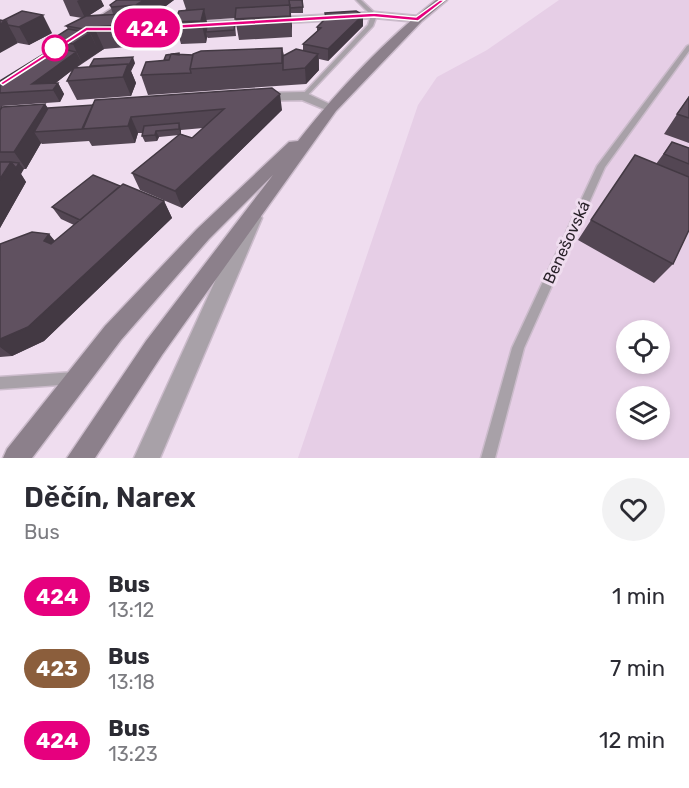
<!DOCTYPE html>
<meta charset="utf-8">
<style>
:root{--surface:#fff;--page:#f2f2f3;--text:#2b2b33;--muted:#7c7c81}
body{margin:0;font-family:Rubik,sans-serif;background:var(--page);color:var(--text);height:100vh;display:flex;flex-direction:column;font-size:22px;white-space:nowrap}
*{box-sizing:border-box;margin:0}
p{font-size:20px;color:var(--muted)}
.icon{flex:none;width:33px;height:33px;fill:none;stroke:currentColor;stroke-width:2;stroke-linecap:round;stroke-linejoin:round}
.map{position:relative;height:458px;overflow:hidden}
.panel{display:flex;flex-direction:column;background:var(--surface);flex:1}
.panel>*{flex:none}
.badge{padding:0 12px;border-radius:20px;font-size:21px;line-height:39px}
.fabs{position:absolute;left:616px;top:320px;display:grid;gap:12px}
.fabs a{display:grid;place-items:center;width:54px;height:54px;border-radius:50%;background:var(--surface);box-shadow:0 3px 9px #0003;font-size:30px}
.map>.badge{position:absolute;translate:-50% -50%;box-shadow:0 0 0 3px #fff}
.round{display:grid;place-items:center;flex:none;width:63px;height:63px;border-radius:32px;background:var(--page)}
.overview{display:flex;align-items:center;justify-content:space-between;height:102px;padding:0 24px}
h1{font-size:28px;font-weight:600;line-height:45px}
ul{padding:0;list-style:none}
li{display:flex;align-items:center;gap:18px;height:72px;padding:0 24px}
li div{flex:1}
li b{display:block;font-size:22px}
li em{font-style:normal}
li .badge{min-width:66px;font-weight:700;text-align:center}
.map>svg:first-child{display:block}
.built{fill:#e6cee6;fill-rule:evenodd}
.lines{fill:none;stroke-linecap:round;stroke-linejoin:round}
.service-casing{stroke:#cbbbcb;stroke-width:3}
.minor-casing{stroke:#cbbbcb;stroke-width:3}
.tertiary-casing{stroke:#cbbbcb;stroke-width:3}
.secondary-casing{stroke:#cbbbcb;stroke-width:3}
.primary-casing{stroke:#cbbbcb;stroke-width:3}
.service{fill:#a8a1a8;fill-rule:evenodd}
.minor{fill:#a8a1a8;fill-rule:evenodd}
.tertiary{fill:#a8a1a8;fill-rule:evenodd}
.secondary{fill:#8c808b;fill-rule:evenodd}
.primary{fill:#776976;fill-rule:evenodd}
.wall{fill:#534653;fill-rule:evenodd}
.shaded-wall{fill:#433943}
.building{fill:#605160;stroke:#433943;stroke-width:1.5}
.line{fill:#e6007e;stroke:#fff;stroke-width:1.5}
.stop-dot{fill:#fff;stroke:#e6007e;stroke-width:3}
.labels{text-anchor:middle;stroke-width:6;stroke-linejoin:round;paint-order:stroke}
.street-label{font-size:16px;fill:#292229;stroke:#efddef}
</style>
<div class="map">
<svg width="689" height="458" viewBox="0 0 689 458">
<rect width="100%" height="100%" fill="#efddef"/>
<path class="built" d="M559 0H689V458H298L418 105 437 77 487 50ZM627 330H660V363H627ZM627 396H660V429H627Z"/>
<g class="lines">
<g class="service-casing">
<path id="service" d="M356 0H361L377 15 373 26 306 97H302V95L368 25 371 15Z
M689 45V51L605 167 524 348 495 458H481L512 348 597 166 687 46Z
M75 372 79 374 81 378 79 382 75 384 0 389V377Z"/>
</g>
<g class="minor-casing">
<path id="minor" d="M374 12 418 16 423 19 418 22 374 18 105 33 100 30 105 27Z
M304 92 338 108 331 112 302 100 256 101 249 97 256 93Z"/>
</g>
<g class="tertiary-casing">
<path id="tertiary" d="M253 212 259 213 262 218 160 458H134L244 218 247 213Z"/>
</g>
<g class="secondary-casing">
<path id="secondary" d="M436 0H447L422 21 336 111 162 355 95 458H67L146 341 273 175 209 239 121 340 32 458H3L7 449 105 326 197 229 289 142 298 141C338 90 385 40 436 0Z"/>
</g>
<g class="primary-casing">
<path id="primary" d="M125 0H137L92 30H84V26Z"/>
</g>
<use href="#service" class="service"/>
<use href="#minor" class="minor"/>
<use href="#tertiary" class="tertiary"/>
<use href="#secondary" class="secondary"/>
<use href="#primary" class="primary"/>
</g>
<path class="wall" d="M63 0H101L104 6 90 15 113 14 110 5 174 0 143 23 128 24 132 35 127 47 104 49 76 68 135 63 131 71 136 83 131 96 77 100 67 81 72 70 56 83H58L64 94 60 102 2 106V107L45 104 48 108 282 110 182 208 140 190 132 173 179 135 159 137 157 141 145 142 142 136V133H138L135 143 92 146 89 141 42 144 41 143 26 169H23L21 174 26 182 0 228V81L55 47 51 40 68 29 66 26 82 18 70 16ZM203 128 192 138 181 134V130Z
M183 0H303V13H291L292 37 239 40 235 18 206 20 208 26 235 24 236 36 208 38 207 37 206 43 181 44 175 22 186 9Z
M325 13 363 26 328 61 319 59V70L306 84 148 95 141 75 164 60 179 53 180 55H193L282 48 284 55 303 51V44L317 31V27L326 19Z
M0 20 52 33 29 45 18 43Z
M689 96V143L664 134Z
M672 142 689 148V230L673 264 654 283 578 240 591 220 656 164Z
M120 186 164 201 172 218 44 341 12 356 0 357V244L49 234 55 241 74 225 61 219 52 207Z"/>
<path class="shaded-wall" d="M79 0H101L104 6 85 18 77 1Z
M144 0H174L143 23 136 5Z
M290 5 292 26V37L290 16Z
M204 9 209 31 206 32 207 37 206 43 201 21Z
M124 14 132 35 127 47 119 25Z
M43 15 52 33 29 45 19 27Z
M363 15V26L328 61V49Z
M6 21 18 43 0 53V24Z
M94 27 104 49 99 52 89 30Z
M90 33 99 52 82 63 73 44Z
M76 52 82 63 46 90 32 84Z
M318 54 319 70 306 84 305 68Z
M133 57 135 63 131 71 136 83 131 96 123 77 128 64Z
M58 83 64 94 60 102 53 90Z
M280 94 282 110 182 208 175 191Z
M45 104 55 120 34 132 41 143 26 169 14 152Z
M131 117 138 133 135 143 128 126Z
M179 123 181 130V135L179 129Z
M156 131 159 137 157 141 155 135Z
M11 162 16 168 19 163 24 169 21 174 26 182 0 228V179Z
M164 201 172 218 44 341 12 356 0 347V339Z
M49 234 62 251 44 241Z"/>
<path class="building" d="M117 0H144L136 5 112 7 110 5Z
M289 0H302L303 7 290 8Z
M290 5V16L235 19 236 8Z
M204 9 201 21 175 22 179 11Z
M22 11 43 15 19 27 8 25 6 21H2Z
M356 11 363 15 328 49 303 44 321 28 317 27 326 18 325 13Z
M124 14 119 25 94 27 89 30 66 26 86 16Z
M0 20 6 21 0 24Z
M235 24 234 30 206 32 207 26Z
M68 29 90 33 73 44 51 40Z
M55 47 76 52 32 84 58 83 53 90 0 93V81Z
M282 48V63L190 69 193 54 201 51Z
M296 49 318 54 305 68 283 70V56Z
M179 53V55L171 54 169 60H164L166 55Z
M171 54 193 55 190 69 191 73 141 75 146 62 169 60Z
M133 57 129 65 128 64 90 66 94 59Z
M128 64 123 77 67 81 74 68Z
M272 88 280 94 175 191 132 173 180 134 192 138 224 109 131 117 128 126 82 129 95 100Z
M689 97V118L677 114Z
M45 104 14 152H0V110L2 107Z
M93 105 83 129 34 132 48 108Z
M179 123V129L156 131 155 135 142 136 144 126Z
M672 142 689 148V164L664 154Z
M635 155 689 177V230L673 264 591 220Z
M0 162H11L0 179Z
M11 162 19 163 16 168Z
M93 175 120 186 80 220 52 207Z
M123 184 164 201 28 327 0 339V244L32 232 49 234 44 241 51 244Z"/>
<path class="line" d="M440 0H445L418 21 374 17 135 31H87L3 85 0 83 86 27H135L374 13 416 17Z"/>
<circle class="stop-dot" cx="55" cy="48" r="12"/>
<g class="labels">
<g class="street-label">
<text transform="translate(566 242) rotate(-65)" y="6">Benešovská</text>
</g>
</g>
</svg>
<div class="fabs">
<a><svg class="icon" aria-label="locate" viewBox="0 0 24 24"><circle cx="12" cy="12" r="6"/><path d="M12 2v4M12 18v4M2 12h4M18 12h4"/></svg></a>
<a><svg class="icon" aria-label="layers" viewBox="0 0 24 24"><path d="M12 4l9 5-9 5-9-5zM3 14l9 5 9-5"/></svg></a>
</div>
<b class="badge" style="left:147px;top:28px;background:#e6007e;color:#fff">424</b>
</div>
<section class="panel">
<div class="overview"><div><h1>Děčín, Narex</h1><p>Bus</p></div><a class="round"><svg class="icon" aria-label="heart" viewBox="0 0 24 24"><path d="M12 20l-8-8c-3-5 5-10 8-4 3-6 11-1 8 4z"/></svg></a></div>
<ul>
<li><span class="badge" style="background:#e6007e;color:#fff">424</span><div><b>Bus</b><p>13:12</p></div><em>1 min</em></li>
<li><span class="badge" style="background:#8b5e3c;color:#fff">423</span><div><b>Bus</b><p>13:18</p></div><em>7 min</em></li>
<li><span class="badge" style="background:#e6007e;color:#fff">424</span><div><b>Bus</b><p>13:23</p></div><em>12 min</em></li>
</ul>
</section>
